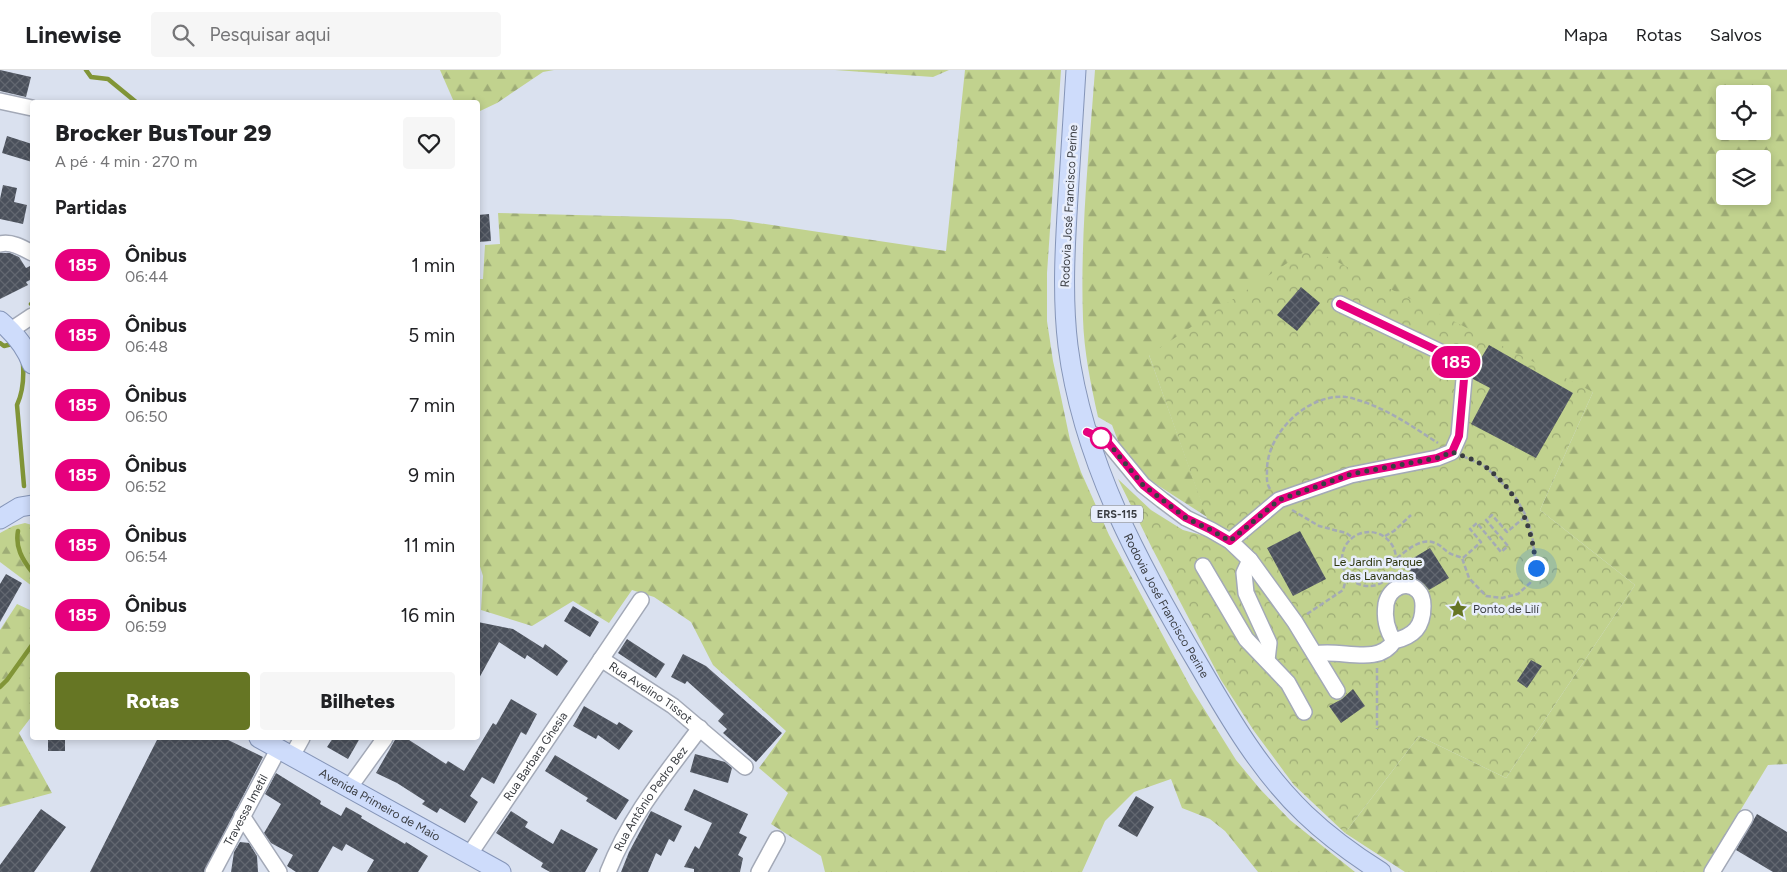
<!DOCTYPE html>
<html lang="pt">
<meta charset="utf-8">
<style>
:root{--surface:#fff;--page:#f6f6f6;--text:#202124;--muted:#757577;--line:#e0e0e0;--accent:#667624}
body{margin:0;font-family:Figtree,sans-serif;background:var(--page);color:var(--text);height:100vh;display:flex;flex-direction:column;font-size:19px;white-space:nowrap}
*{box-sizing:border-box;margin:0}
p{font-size:16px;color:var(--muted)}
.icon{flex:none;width:28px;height:28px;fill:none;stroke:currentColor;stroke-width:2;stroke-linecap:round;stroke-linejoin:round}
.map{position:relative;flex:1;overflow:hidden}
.details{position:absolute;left:30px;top:30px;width:450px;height:640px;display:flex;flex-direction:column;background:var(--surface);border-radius:5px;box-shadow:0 2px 8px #0003}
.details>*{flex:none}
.badge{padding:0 10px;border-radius:16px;font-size:18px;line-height:32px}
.controls{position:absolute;left:1716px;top:15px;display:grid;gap:10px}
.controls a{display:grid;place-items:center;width:55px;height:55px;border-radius:5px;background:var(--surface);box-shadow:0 2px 8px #0003;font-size:25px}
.you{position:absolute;width:25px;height:25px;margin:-12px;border:4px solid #fff;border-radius:50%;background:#1a73e8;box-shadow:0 0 0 8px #1a73e833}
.map>.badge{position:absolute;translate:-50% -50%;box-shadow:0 0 0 2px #fff}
h2{padding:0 25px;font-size:19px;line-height:45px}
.round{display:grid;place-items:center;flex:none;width:52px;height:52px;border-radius:5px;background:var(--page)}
.head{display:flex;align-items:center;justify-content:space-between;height:85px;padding:0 25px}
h1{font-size:24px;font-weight:800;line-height:38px}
.primary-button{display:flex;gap:10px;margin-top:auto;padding:10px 25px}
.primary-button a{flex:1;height:58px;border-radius:5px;background:var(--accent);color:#fff;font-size:20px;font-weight:800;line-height:58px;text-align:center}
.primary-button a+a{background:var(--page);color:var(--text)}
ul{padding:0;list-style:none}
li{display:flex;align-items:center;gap:15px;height:70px;padding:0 25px}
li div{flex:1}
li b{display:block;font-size:19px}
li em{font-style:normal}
li .badge{min-width:55px;font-weight:700;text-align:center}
header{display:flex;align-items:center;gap:30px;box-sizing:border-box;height:70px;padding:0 25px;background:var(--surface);border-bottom:1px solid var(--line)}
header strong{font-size:24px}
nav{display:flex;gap:28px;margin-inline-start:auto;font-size:18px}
.search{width:350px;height:45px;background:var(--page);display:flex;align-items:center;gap:12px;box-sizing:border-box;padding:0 18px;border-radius:5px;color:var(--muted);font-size:19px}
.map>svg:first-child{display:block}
.forest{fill:url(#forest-firs);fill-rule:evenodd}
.park{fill:url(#park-crowns)}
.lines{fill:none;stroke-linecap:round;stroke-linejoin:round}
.stream{stroke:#819537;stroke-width:4.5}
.building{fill:url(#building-cross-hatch)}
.minor-casing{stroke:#a3a9b7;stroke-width:18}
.major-casing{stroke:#8595b8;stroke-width:21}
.path{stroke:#a4aab5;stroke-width:2.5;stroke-dasharray:5 2.5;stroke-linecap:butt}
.minor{stroke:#fff;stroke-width:15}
.major{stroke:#cedcfb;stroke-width:19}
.line-casing{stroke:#fff;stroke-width:11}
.line{stroke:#e6007e;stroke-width:8}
.walk{stroke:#3a3d42;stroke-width:5;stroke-dasharray:0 9}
.stop-dot{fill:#fff;stroke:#e6007e;stroke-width:2.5}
.labels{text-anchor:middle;stroke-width:5;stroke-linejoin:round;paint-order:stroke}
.shield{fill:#e8eefc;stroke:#6e727a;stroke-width:1}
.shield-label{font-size:11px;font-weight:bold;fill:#3a3d42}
.street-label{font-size:12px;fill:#3a3d42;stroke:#e8eefc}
.park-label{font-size:12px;fill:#2c340c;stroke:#e8eefc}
.poi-label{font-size:12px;fill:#3a3d42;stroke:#e8eefc;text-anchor:start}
</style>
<header>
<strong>Linewise</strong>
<div class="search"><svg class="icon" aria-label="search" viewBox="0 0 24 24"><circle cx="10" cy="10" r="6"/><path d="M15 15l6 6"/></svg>Pesquisar aqui</div>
<nav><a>Mapa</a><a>Rotas</a><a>Salvos</a></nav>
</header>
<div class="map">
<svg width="1787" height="802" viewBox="0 0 1787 802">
<defs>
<pattern id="forest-firs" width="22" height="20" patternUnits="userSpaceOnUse" patternTransform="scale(1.25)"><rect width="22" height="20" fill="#c1d28e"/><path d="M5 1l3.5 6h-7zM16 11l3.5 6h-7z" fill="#9eac76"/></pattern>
<pattern id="park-crowns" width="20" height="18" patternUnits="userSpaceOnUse" patternTransform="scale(1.25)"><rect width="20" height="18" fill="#c1d28e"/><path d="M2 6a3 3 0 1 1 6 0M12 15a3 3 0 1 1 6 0" fill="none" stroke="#9eac76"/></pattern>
<pattern id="building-cross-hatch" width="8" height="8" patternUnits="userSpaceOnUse" patternTransform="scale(1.25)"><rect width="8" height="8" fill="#4a505b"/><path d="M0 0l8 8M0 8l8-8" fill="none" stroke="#626770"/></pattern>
</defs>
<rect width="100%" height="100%" fill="#dae1ef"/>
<path class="forest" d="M440 0H554L543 2 497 33 478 42V32H454Z
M835 0H949L933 7Z
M965 0H1061L1047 203V251L1053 291 1061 327 1070 370 1081 402 1109 465 1191 618 1236 690 1260 719 1290 750 1355 802H1258L1225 761 1210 749 1182 738 1171 709 1134 722 1105 751 1082 802H825L821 786 771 754 788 723 759 698 786 661 713 595 691 552 654 527 632 520 609 553 573 531 532 556 481 540 483 506 478 490V209H483L485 175 500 174 498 143 731 149 946 181Z
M1095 0H1787V694L1768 695 1703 802H1405L1345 763 1419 666 1506 708 1635 515 1540 440 1593 322 1149 285 1207 447 1148 409 1120 376 1112 355 1098 347C1091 315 1084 282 1083 249 1080 166 1089 82 1095 0ZM1725 24H1762V61H1725ZM1725 89H1762V126H1725Z
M25 453 32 455V516L0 492V463L13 456Z
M17 534 30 540 32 536V646L19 663 52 723 0 737V560Z"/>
<path class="park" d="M1310 178 1593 322 1540 440 1635 515 1506 708 1419 666 1345 763 1294 715 1254 661 1221 610 1152 478 1118 409 1151 440 1183 460 1205 466 1211 460 1149 285Z"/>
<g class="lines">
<path class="stream" d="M86 0 91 7 108 9 136 32
M31 234 32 233
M0 273 4 276 12 274 14 275
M23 294C24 309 23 322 17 335L24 416
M18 461C15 477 22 489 32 502
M0 617 7 610 32 575"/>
</g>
<path class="building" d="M0 0 31 7 26 27 0 21Z
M7 66 32 74V92L2 83Z
M3 115 17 118 14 132 27 135 23 154 0 149V129Z
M489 144 491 171 478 172V145Z
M0 183H10L19 187 26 198 32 195V209L26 212 28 215 0 229Z
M1301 217 1320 233 1297 261 1277 245Z
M1489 275 1573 323 1536 388 1471 354 1490 318 1473 309 1472 303Z
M1300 461 1326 509 1293 526 1267 478Z
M1430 478 1449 508 1429 520 1424 514 1415 508 1405 493Z
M6 504 22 513 0 552V514Z
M573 536 599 552 590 567 564 551Z
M478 552 513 559 543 578 545 574 568 591 557 606 527 585 525 589 499 572 478 610Z
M627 569 665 594 656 608 618 583Z
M683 584 706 596 782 663 756 692 723 663 727 659 718 651 724 644 687 611 685 614 671 607Z
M1531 590 1542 596 1527 618 1517 611Z
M1353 619 1365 636 1341 653 1329 636 1342 629Z
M511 629 537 644 526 665 521 662 494 714 482 707 470 726 478 732 465 753 440 738 437 743 422 734 425 731 397 713 376 703 396 668H406L446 694 448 691 464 701 493 653 496 655Z
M584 636 617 655 619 652 633 661 619 680 598 665 596 669 573 656Z
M48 668H65V681H48Z
M158 668H224L263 687 204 802H90Z
M333 668H360L348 689 327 677Z
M695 684 725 692 732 698 728 713 690 702Z
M555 685 629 730 616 750 586 731 588 728 545 701Z
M276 703 321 731 320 734 341 746 346 737 362 746 361 748 405 774 406 772 428 786 418 802H367L374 790 346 774 342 781 333 776 318 802H296L287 796 293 785 271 773 264 763 281 734 265 724Z
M694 719 748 744 739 763 747 767 738 785 743 788 740 802H694V799L684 797 695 776 699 779 712 753 684 740Z
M1136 726 1154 737 1137 767 1118 756Z
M41 739 66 757 34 802H0V795Z
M511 741 528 752 525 757 553 774 561 759 598 779 585 802H550L541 797 543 793 496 763Z
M651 741 682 756 674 772 669 769 661 786 656 783 648 802H621L629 782Z
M1757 744 1787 762V802H1773L1736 780Z
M240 772 249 773 257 786 258 802H231L234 782Z"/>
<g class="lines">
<g class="minor-casing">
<g id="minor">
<path d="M0 31 32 38"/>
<path d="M0 174C11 171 23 178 32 183"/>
<path d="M11 260 32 246"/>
<path d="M1087 362 1106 370 1143 415 1162 430 1186 448 1211 460 1230 471 1250 490 1295 552 1337 621"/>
<path d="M1230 471 1279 430 1351 405 1437 388 1452 382 1459 366 1464 309 1461 297 1451 287 1340 234"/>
<path d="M1250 490 1244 503 1246 523 1269 573 1267 590"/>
<path d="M1203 496 1246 569 1288 613 1304 642"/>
<path d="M1315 584C1340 578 1378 597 1394 571 1414 566 1423 557 1423 536 1423 531 1422 525 1418 521 1407 509 1389 518 1386 534 1384 548 1386 559 1394 571"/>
<path id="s1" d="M601 589 673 636 745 697"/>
<path d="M292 686 302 668"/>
<path d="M349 718 385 668"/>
<path d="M242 746 279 802"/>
<path id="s2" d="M469 785 641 530"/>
<path id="s3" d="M213 802 279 678"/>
<path id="s4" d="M608 802C630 746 665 705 700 658"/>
<path d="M759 802 777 769"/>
<path d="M1712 802 1745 748"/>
</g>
</g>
<g class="major-casing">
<g id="major">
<path id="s5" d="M1076 0C1073 42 1071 85 1068 127 1065 176 1062 227 1068 276 1083 393 1141 498 1200 597 1230 649 1261 702 1305 744 1328 766 1354 785 1381 802"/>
<path d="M0 251C13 262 26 277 32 294"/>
<path d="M0 449 20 437 32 435"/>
<path id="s6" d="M259 668 501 802"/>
</g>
</g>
<path class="path" d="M1270 419C1266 413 1267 407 1267 400 1267 363 1308 323 1346 327 1351 327 1356 330 1361 331 1389 340 1413 357 1438 373
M1292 440 1319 456 1346 463 1352 467
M1342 489a27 27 0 1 1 54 0a27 27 0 1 1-54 0Z
M1385 466 1394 461 1411 445
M1397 488C1407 480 1422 467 1435 473 1441 475 1443 479 1448 482 1451 485 1458 486 1462 488L1469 508 1486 526 1502 528 1518 524 1530 513 1536 498 1532 464 1526 446 1515 426 1486 397 1465 387
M1463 488 1481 472 1470 459 1477 453 1501 482 1508 476 1486 450 1492 445 1507 462 1526 446
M1307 544 1343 520 1347 506
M1377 598V659"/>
<use href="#minor" class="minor"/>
<use href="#major" class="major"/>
</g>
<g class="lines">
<g class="line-casing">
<path id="line" d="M1087 362 1106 370 1143 415 1162 430 1186 448 1211 460 1230 471 1279 430 1351 404 1437 388 1452 382 1459 366 1464 309 1461 297 1451 287 1340 234"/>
</g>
<use href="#line" class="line"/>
<path class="walk" d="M1101 368 1106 370 1143 415 1186 448 1211 460 1230 471 1279 430 1351 404 1437 388 1452 382C1463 386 1477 390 1487 398 1519 423 1533 458 1536 498"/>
</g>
<defs>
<g id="sight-bare" transform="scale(1.5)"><path d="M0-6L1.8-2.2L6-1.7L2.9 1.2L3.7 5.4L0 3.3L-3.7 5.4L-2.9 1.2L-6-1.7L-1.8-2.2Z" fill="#667624" stroke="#e8eefc" stroke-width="2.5" paint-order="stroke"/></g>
</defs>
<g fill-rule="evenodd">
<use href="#sight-bare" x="1458" y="539"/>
</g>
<circle class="stop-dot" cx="1101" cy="368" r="10"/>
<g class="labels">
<rect class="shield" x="1091" y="435.5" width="52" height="17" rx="4"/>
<g class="shield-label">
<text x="1117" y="448">ERS-115</text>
</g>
<g class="street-label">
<text transform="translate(1069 136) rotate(-87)" y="4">Rodovia José Francisco Perine</text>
<text dy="4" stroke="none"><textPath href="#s5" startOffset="556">Rodovia José Francisco Perine</textPath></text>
<text dy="4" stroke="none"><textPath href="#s1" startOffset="60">Rua Avelino Tissot</textPath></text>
<text dy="4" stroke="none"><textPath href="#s2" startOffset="119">Rua Barbara Ghesia</textPath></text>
<text dy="4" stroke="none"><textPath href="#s4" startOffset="85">Rua Antônio Pedro Bez</textPath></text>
<text dy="4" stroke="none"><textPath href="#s6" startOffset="138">Avenida Primeiro de Maio</textPath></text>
<text dy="4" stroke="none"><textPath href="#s3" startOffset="70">Travessa Imetil</textPath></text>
</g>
<g class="park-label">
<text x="1378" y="496">Le Jardin Parque<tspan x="1378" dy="14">das Lavandas</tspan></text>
</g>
<g class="poi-label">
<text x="1473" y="543">Ponto de Lilí</text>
</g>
</g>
</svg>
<div class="controls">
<a><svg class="icon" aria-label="locate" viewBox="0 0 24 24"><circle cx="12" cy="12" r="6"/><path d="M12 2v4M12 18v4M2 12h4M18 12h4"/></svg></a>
<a><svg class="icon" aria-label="layers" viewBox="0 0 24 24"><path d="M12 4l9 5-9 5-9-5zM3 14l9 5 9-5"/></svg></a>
</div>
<div class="you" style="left:1536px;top:498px"></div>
<b class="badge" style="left:1456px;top:292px;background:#e6007e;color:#fff">185</b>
<section class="details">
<div class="head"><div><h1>Brocker BusTour 29</h1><p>A pé · 4 min · 270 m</p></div><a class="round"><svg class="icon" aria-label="heart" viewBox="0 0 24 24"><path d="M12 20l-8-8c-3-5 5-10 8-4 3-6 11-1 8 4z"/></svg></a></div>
<h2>Partidas</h2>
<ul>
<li><span class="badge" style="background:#e6007e;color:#fff">185</span><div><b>Ônibus</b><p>06:44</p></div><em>1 min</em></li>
<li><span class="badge" style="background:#e6007e;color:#fff">185</span><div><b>Ônibus</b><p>06:48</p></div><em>5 min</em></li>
<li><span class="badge" style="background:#e6007e;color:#fff">185</span><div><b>Ônibus</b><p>06:50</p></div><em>7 min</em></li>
<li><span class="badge" style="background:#e6007e;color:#fff">185</span><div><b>Ônibus</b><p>06:52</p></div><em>9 min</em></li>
<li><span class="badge" style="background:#e6007e;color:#fff">185</span><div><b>Ônibus</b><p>06:54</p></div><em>11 min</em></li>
<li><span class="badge" style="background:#e6007e;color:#fff">185</span><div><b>Ônibus</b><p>06:59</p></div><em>16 min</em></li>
</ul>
<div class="primary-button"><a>Rotas</a><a>Bilhetes</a></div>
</section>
</div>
